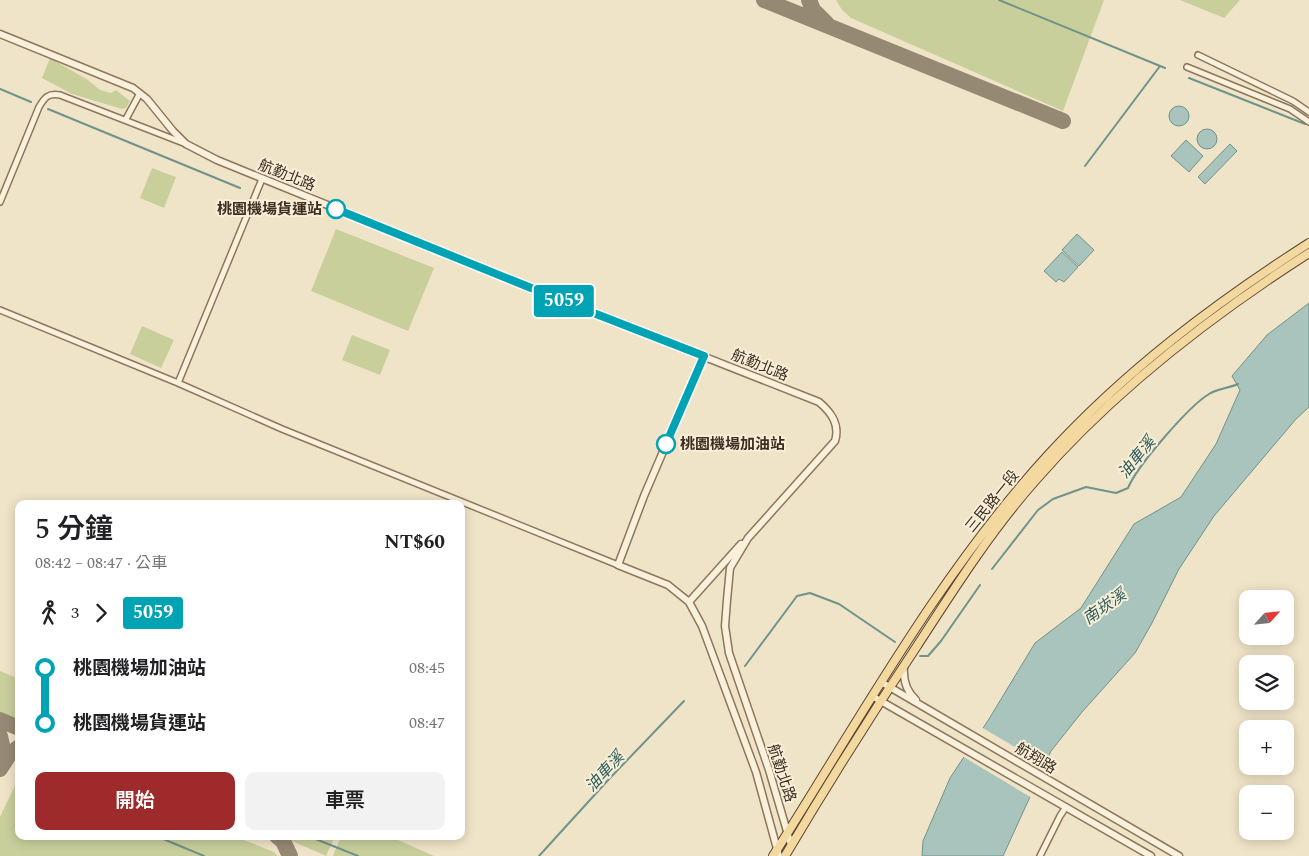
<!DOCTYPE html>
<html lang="zh-TW">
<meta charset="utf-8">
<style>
:root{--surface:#fff;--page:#f2f2f2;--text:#202124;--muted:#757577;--accent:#9e2a2b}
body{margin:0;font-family:Spectral,"Noto Sans TC",serif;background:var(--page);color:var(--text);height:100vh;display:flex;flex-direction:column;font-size:19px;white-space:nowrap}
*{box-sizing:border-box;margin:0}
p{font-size:16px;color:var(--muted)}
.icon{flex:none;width:28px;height:28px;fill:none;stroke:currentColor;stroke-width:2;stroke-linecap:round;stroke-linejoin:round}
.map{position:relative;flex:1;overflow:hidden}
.side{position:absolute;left:15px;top:500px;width:450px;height:340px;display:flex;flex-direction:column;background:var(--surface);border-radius:10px;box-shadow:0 2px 12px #0003}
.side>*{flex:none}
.badge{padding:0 10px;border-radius:4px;font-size:18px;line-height:32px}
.needle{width:32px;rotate:63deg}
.buttons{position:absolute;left:1239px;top:590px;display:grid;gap:10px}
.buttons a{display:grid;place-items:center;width:55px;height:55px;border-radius:10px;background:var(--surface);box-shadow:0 2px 12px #0003;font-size:25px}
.map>.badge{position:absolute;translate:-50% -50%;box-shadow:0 0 0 2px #fff}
.legs{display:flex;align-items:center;gap:8px;height:55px;padding:0 20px;font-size:16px}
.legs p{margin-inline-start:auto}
.headline{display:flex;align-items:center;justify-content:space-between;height:85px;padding:0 20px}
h1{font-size:28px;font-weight:600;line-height:38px}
.action{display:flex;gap:10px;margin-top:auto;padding:10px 20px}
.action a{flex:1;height:58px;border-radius:10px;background:var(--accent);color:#fff;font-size:20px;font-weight:600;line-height:58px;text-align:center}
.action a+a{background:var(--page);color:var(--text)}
ul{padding:0 20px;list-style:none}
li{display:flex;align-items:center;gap:18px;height:55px;font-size:19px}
li i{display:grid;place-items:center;width:8px;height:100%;margin:0 6px;background:currentColor}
li i::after{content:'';width:12px;height:12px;margin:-6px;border:4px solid;border-radius:50%;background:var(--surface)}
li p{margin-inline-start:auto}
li:first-child i{background:linear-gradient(#0000 50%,currentColor 0)}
li:last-child i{background:linear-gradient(currentColor 50%,#0000 0)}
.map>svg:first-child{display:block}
.green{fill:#c9cf9b}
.water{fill:#a9c4bc;stroke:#6f938a}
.pier{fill:#f0e4c8}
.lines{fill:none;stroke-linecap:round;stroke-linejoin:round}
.stream{stroke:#6f938a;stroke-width:2}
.taxiway{stroke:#968974;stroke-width:16}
.minor-casing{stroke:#8d765c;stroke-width:8}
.tertiary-casing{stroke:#8d765c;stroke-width:9}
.primary-casing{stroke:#5b4430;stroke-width:10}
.minor{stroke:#faf1dc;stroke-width:5}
.tertiary{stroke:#faf1dc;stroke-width:6}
.primary{stroke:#f3d9a0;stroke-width:8}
.line-1-casing{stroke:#fff;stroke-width:11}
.line-1{stroke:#00a3b4;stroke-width:8}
.stop-1-dot{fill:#fff;stroke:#00a3b4;stroke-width:2.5}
.labels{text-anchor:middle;stroke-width:4;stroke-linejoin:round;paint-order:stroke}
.street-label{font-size:15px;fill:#3d2e20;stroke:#f7eed8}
.stop-label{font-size:15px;font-weight:bold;fill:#3d2e20;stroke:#f7eed8;text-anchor:end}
.water-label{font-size:16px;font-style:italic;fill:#2f5d5a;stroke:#f7eed8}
</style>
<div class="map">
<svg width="1309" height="856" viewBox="0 0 1309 856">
<rect width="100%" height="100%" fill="#f0e4c8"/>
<path class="green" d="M836 0H1104L1063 111 851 18 842 10Z
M1180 0H1240L1224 18Z
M50 58 88 80 100 90 111 93 116 90 130 101 126 108 122 109 72 94 42 78Z
M152 168 176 177 164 208 140 198Z
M336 229 434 268 408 331 311 291Z
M142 326 174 340 161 368 130 354Z
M352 335 390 350 380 375 342 360Z
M0 671 19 679V721L0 713Z
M19 777V836H234L274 852 278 856H0V817Z
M281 836H335L326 856Z
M341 836H389L434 856H333Z"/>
<path class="water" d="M1169 116a10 10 0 1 1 20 0a10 10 0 1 1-20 0Z
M1197 139a10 10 0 1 1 20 0a10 10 0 1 1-20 0Z
M1186 140 1203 156 1189 172 1171 156Z
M1230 144 1237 151 1205 184 1198 177Z
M1077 234 1094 250 1079 266 1062 250Z
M1062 252 1078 267 1064 282 1059 279 1056 282 1044 271Z
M1309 303V407L1296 419 1214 516 1179 569 1152 623 1135 653 1082 712 1051 751 1003 856H922L923 841 950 778 989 719 1035 643 1081 608 1134 524 1181 497 1216 444 1240 390 1232 376 1267 335Z"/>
<path class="pier" d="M981 727 1047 766 1032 798 962 756Z"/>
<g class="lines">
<path class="stream" d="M999 0 1165 68
M1189 78 1305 124
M0 89 31 102
M48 109 240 188
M1085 166 1160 66
M992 569 1038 510 1053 499 1086 487 1116 493 1128 488C1137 466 1189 406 1209 394 1217 389 1229 388 1238 384
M920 656H928L941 641 980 585
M745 666 797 596 810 593 839 604 895 642
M156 836 204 856
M308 836 358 856
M539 856 610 778 684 701"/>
<path class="taxiway" d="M764 0 1063 121
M809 0 813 10 827 24
M0 720 19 728
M0 736 3 750 2 764
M0 769 9 755 19 747
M277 836 283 841 290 856"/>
<g class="minor-casing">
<path id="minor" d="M1198 55 1293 101 1309 112
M1187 67 1290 109 1309 122
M126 119 140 93
M0 202 39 107C45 97 48 93 60 95L186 144
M0 310 178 383 282 429 618 565
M178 383 262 179
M1040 856 1060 816 1066 807"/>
</g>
<g class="tertiary-casing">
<path id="tertiary" d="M0 34 133 88 147 99 173 131 186 144 217 160 573 305 819 402C832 413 840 425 835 441L748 538 730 568 727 600 725 626 729 653 769 770 791 845
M704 356 644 496 618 565 668 585 689 602 702 626 756 772 779 856
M689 602 741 544
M904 667C903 680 906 691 916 700
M881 682 1179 856
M872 696 1151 856"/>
</g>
<g class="primary-casing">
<path id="primary" d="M773 856C860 719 939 574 1049 454 1126 370 1214 304 1309 243
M785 856C827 785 871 715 917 646 954 589 990 532 1035 481 1113 391 1209 317 1309 253"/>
</g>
<use href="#minor" class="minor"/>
<use href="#tertiary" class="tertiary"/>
<use href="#primary" class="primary"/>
</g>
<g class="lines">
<g class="line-1-casing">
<path id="line-1" d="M336 209 573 305 704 356 666 444"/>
</g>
<use href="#line-1" class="line-1"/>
</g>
<g class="stop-1-dot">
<circle cx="336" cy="209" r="9"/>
<circle cx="666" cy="444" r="9"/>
</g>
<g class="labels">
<g class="street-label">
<text transform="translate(287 175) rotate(22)" y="5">航勤北路</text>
<text transform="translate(760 365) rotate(22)" y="5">航勤北路</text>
<text transform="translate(992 501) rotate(-51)" y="5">三民路一段</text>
<text transform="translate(1036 758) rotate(31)" y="5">航翔路</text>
<text transform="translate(782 773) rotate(72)" y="5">航勤北路</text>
</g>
<g class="stop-label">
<text x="322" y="214">桃園機場貨運站</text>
<text x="680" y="449" text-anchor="start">桃園機場加油站</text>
</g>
<g class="water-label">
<text transform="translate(1136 457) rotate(-51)" y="6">油車溪</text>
<text transform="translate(1104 606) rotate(-35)" y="6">南崁溪</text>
<text transform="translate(604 771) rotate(-47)" y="6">油車溪</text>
</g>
</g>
</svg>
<div class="buttons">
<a><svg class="needle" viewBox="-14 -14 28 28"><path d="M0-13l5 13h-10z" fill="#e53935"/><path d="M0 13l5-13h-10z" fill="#757577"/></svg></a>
<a><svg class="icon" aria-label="layers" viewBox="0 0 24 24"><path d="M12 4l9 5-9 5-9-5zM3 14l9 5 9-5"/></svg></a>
<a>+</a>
<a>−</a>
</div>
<b class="badge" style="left:564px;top:301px;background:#00a3b4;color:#fff">5059</b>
<section class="side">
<div class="headline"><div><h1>5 分鐘</h1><p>08:42 – 08:47 · 公車</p></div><b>NT$60</b></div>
<div class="legs"><svg class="icon" aria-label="walk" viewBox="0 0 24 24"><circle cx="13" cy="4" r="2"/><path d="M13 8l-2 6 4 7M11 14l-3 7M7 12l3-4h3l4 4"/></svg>3<svg class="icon" aria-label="forward" viewBox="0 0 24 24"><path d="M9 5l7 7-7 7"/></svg><b class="badge" style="background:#00a3b4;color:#fff">5059</b></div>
<ul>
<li><i style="color:#00a3b4"></i><b>桃園機場加油站</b><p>08:45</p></li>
<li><i style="color:#00a3b4"></i><b>桃園機場貨運站</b><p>08:47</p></li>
</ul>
<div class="action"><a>開始</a><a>車票</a></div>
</section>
</div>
